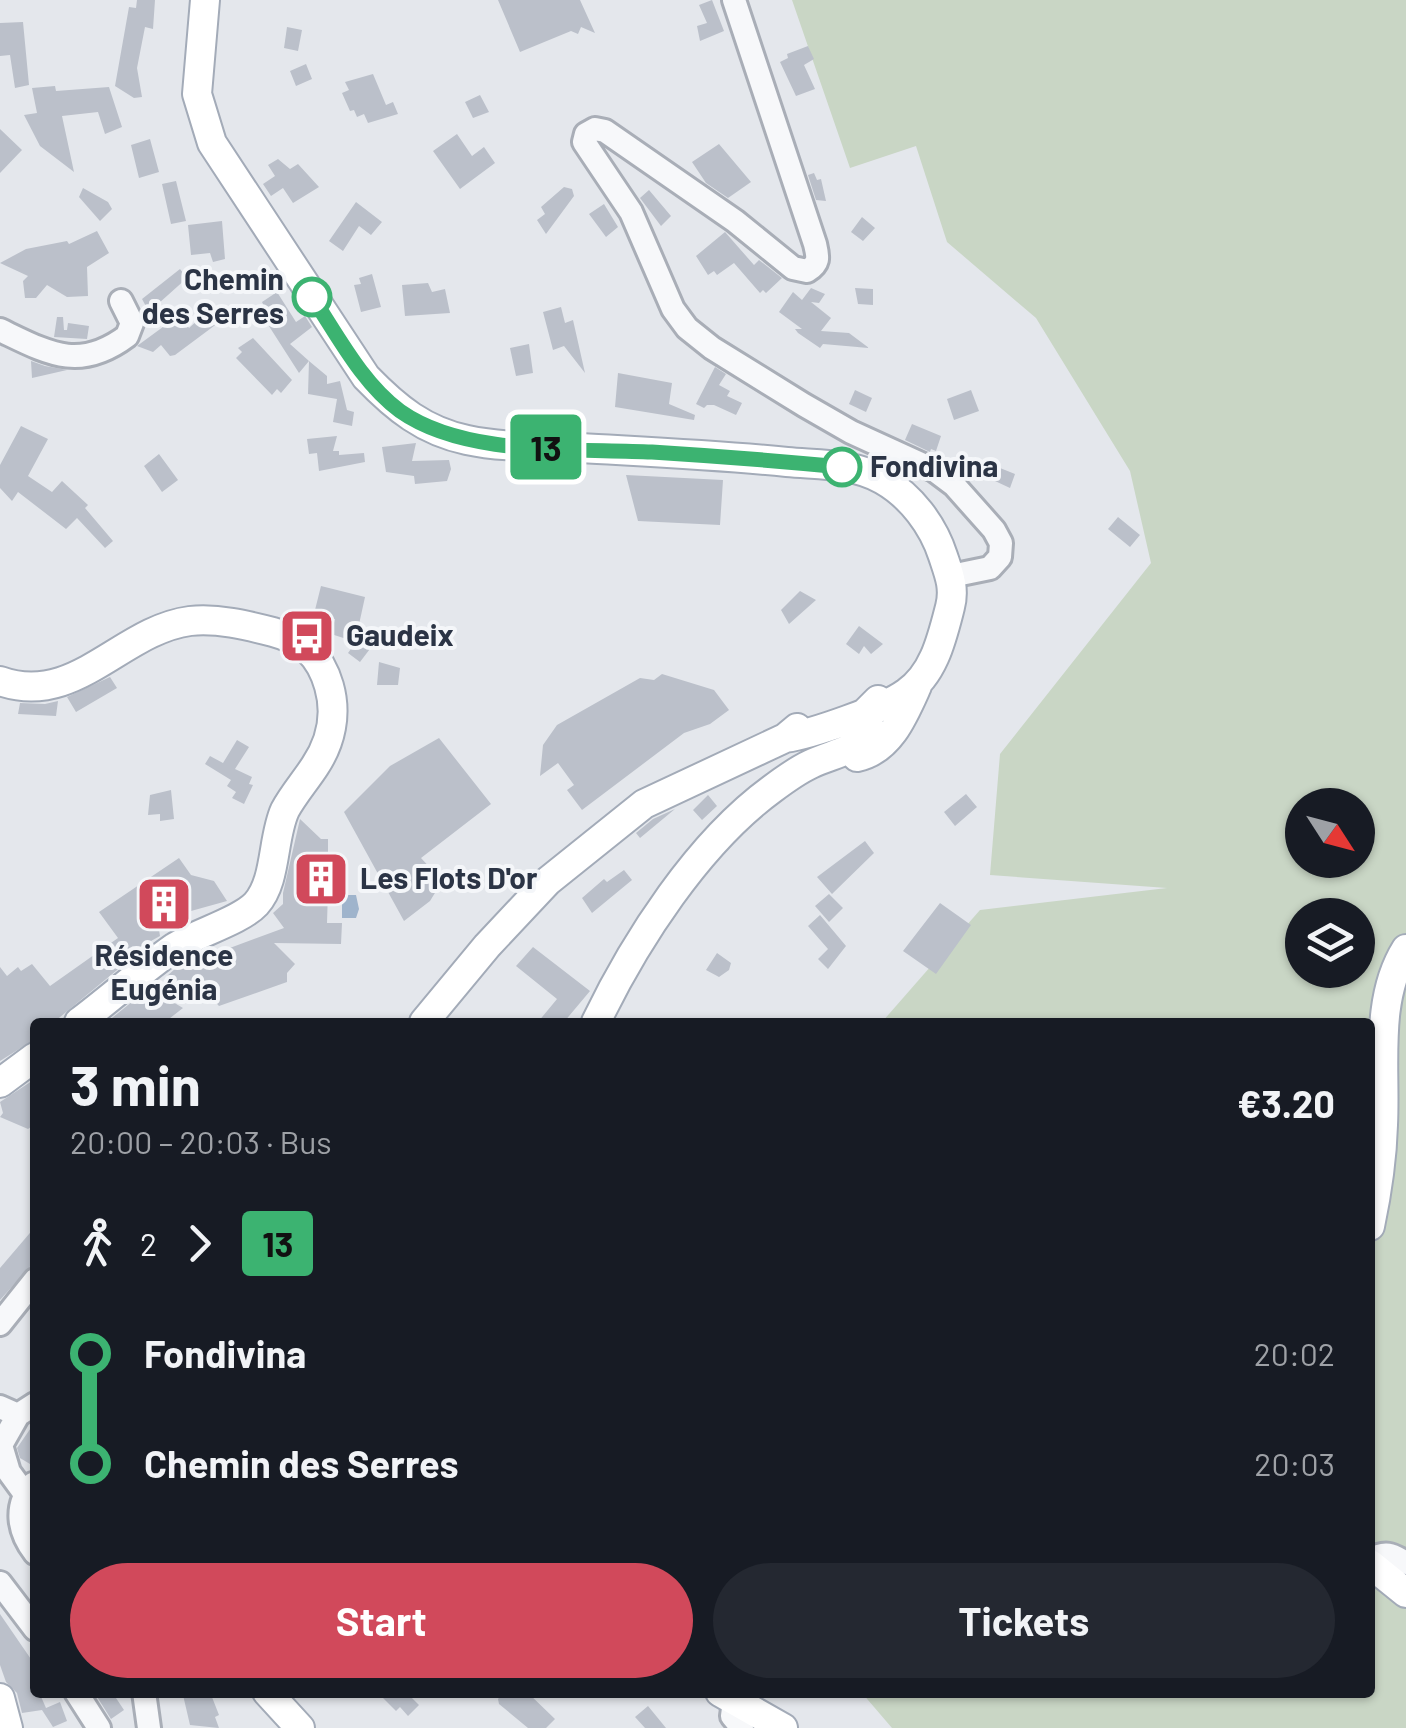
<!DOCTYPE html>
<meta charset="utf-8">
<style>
:root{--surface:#171b24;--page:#242831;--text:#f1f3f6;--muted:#9ea1a6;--accent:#d1495b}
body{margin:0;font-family:Barlow,sans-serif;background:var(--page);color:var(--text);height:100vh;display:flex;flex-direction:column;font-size:38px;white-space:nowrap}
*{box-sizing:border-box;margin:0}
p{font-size:32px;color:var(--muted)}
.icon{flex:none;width:55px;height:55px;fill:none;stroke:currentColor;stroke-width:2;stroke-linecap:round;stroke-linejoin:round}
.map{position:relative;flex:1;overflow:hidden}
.details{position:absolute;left:30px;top:1018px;width:1345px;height:680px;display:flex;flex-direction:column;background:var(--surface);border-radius:10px;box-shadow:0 2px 8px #0004}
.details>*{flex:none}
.badge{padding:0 20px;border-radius:8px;font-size:35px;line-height:65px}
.needle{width:65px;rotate:126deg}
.fabs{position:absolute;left:1285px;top:788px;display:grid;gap:20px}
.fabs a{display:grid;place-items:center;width:90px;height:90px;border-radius:50%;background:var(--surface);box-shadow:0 2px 8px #0004;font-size:50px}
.map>.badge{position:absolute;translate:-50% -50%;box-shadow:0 0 0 5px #fff}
.legs{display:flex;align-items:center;gap:15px;height:110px;padding:0 40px;font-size:32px}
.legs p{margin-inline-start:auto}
.headline{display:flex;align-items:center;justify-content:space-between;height:170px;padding:0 40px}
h1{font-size:55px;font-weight:700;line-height:75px}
.button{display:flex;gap:20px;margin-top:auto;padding:20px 40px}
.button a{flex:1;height:115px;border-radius:60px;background:var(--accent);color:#fff;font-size:40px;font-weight:700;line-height:115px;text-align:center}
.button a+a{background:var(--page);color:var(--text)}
ul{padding:0 40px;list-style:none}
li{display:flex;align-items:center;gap:35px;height:110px;font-size:38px}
li i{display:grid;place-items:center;width:15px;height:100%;margin:0 12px;background:currentColor}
li i::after{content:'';width:25px;height:25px;margin:-12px;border:8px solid;border-radius:50%;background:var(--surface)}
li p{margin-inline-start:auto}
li:first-child i{background:linear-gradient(#0000 50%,currentColor 0)}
li:last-child i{background:linear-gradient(currentColor 50%,#0000 0)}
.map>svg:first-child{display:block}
.green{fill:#c9d6c5;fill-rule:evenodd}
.water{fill:#9fb4cc}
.building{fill:#bbc0ca}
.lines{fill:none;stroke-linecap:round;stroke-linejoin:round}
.minor-casing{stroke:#a9aeb7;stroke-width:28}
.major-casing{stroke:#a3abb8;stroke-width:32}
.minor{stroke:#f7f8fa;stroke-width:22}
.major{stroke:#fff;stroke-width:28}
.line-1-casing{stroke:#fff;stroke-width:22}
.line-1{stroke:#3cb371;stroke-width:15}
.stop-1-dot{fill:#fff;stroke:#3cb371;stroke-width:5}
.labels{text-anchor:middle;stroke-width:8;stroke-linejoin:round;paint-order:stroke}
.stop-label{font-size:30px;font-weight:bold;fill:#2b3445;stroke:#f4f6f9;text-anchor:end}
.poi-label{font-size:30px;font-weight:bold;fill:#2b3445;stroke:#f4f6f9;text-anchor:start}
</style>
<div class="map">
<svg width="1406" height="1728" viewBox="0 0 1406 1728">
<rect width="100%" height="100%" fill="#e4e7ec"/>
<path class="green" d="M792 0H1406V1728H892L862 1693 1370 1692V1022H882L980 910 1167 888 990 875 1000 754 1151 563 1130 471 1036 318 947 242 916 146 850 168ZM1302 805H1358V860H1302ZM1302 915H1358V970H1302Z"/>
<path class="water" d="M342 895H356L359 909 356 918H342Z"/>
<path class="building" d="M137 0H155L153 29 145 27 137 68 142 97 134 98 115 86 129 7 136 8Z
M498 0H580L595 33 581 27 578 34 571 31 520 52Z
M712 0 724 31 700 41 697 26 707 23 699 5Z
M23 22 29 85 15 88 10 55 0 56V23Z
M287 27 302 30 298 51 284 48Z
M808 46 814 59 804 65 815 89 796 96 780 62 788 58 787 54Z
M306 64 312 79 296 86 290 71Z
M373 74 386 105 393 102 398 114 368 123 364 114 357 117 354 110 350 111 342 93 349 90 345 82Z
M55 86 56 91 109 87 122 127 105 134 98 112 62 116 74 172 40 146 24 115 37 113 32 88Z
M480 95 489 112 473 118 465 102Z
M0 129 22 150 0 173Z
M457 134 472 156 484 147 495 163 460 189 433 151Z
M150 139 159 172 139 178 131 145Z
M719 144 751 182 728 198 706 183 692 162Z
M278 159 290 169 298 164 319 187 293 203 283 188 271 196 263 184 275 176 268 165Z
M814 173 817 180 821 179 826 201 816 200 808 175Z
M176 181 186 221 171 224 162 184Z
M564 187 572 189 574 196 546 234 537 220 545 214 541 207Z
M83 188 108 202 112 209 100 221 79 197Z
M649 190 671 216 661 226 640 198Z
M356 202 382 222 371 235 359 226 343 251 329 241Z
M604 204 618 227 606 237 589 214Z
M862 217 875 228 863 241 851 232Z
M222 221 225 259 213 262 210 253 191 255 188 225Z
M97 231 109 253 87 267 88 296 67 297 47 285 36 298H25L23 281 28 276 0 263 26 249 67 241 69 244Z
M725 232 754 265 759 260 782 278 766 293 763 290 760 293 734 263 717 275 714 271 708 275 696 256Z
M180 269 187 278 149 312 142 299Z
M372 274 381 307 361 312 354 285 361 284 359 278Z
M428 283 432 292 445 289 450 313 405 316 402 285Z
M811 288 825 294 819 303 811 302 831 318 821 331 849 333 869 348 823 344 820 348 798 333 795 329H802L779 312 793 292 802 300Z
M855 288 873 289V305L858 304Z
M277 292 296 322 305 316 312 327 290 344 309 361 299 373 258 309 264 306 262 302Z
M212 307 222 320 175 355 170 356 161 345 153 352 137 346 167 324 168 326 182 317 189 328Z
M561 307 565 323 573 320 585 373 564 346 553 350 543 312Z
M57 317H63L64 330H67L68 323 89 326 87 339 54 337Z
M253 338 292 380 281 393 277 389 272 395 236 358 242 352 238 348Z
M529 344 533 373 516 376 510 348Z
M31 361 45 366 67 370 32 378Z
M309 361 327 376V384L340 381 347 410 354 412 352 426 333 422 337 399 308 394Z
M715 367 726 374 719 385 730 391 727 396 742 403 736 415 714 405H707L704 408 696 404Z
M618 373 672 383 669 404 695 415 694 420 615 407Z
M855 390 872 398 866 412 849 404Z
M971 390 979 411 954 420 947 399Z
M912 424 941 436 936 451 931 449 930 452 905 440Z
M21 426 48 439 28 476 52 492 62 481 88 505 85 508 113 541 105 548 77 518 66 529 18 492 12 501 0 488V465Z
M337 436 333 451H339V455L364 453 365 462 319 471 317 453 309 454 307 439Z
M416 443 412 461 449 460 451 469 447 481 415 484 414 476 386 472 382 447Z
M159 454 178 480 162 492 144 466Z
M535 464 554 465 552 478 534 477Z
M1000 468 1015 474 1010 488 995 481Z
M626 475 723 480 720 525 638 521Z
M1118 517 1140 535 1130 547 1108 529Z
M321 586 365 597 358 629 379 637 360 662 348 653 356 642 331 634 335 619 330 618 331 614 315 610Z
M800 591 816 600 789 624 781 610Z
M859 626 883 644 871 654 864 646 859 654 846 644Z
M379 662 400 668 398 685H377Z
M662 674 714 690 729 710 710 724 684 733 582 810 567 790 574 785 558 763 540 776 543 745 557 725 640 678 654 680Z
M110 677 117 688 76 712 67 697Z
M58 701 56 716 18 714 20 703 45 704Z
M439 738 491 804 421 858 435 873 438 888 430 901 404 921 344 812 390 766Z
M237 740 249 747 235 769 252 777 249 784 253 785 244 804 232 798 236 792 227 786 231 780 205 764 210 756 223 763Z
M171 790 174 819 160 821V814L148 815 150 795Z
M966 794 977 807 955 826 944 812Z
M708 795 717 806 702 820 693 810Z
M675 809 640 838 636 833 653 819Z
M300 819 321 839H328V859H343V890H328L327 923H342L341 944 274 943 295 964 287 973V982L219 1006 195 980 169 989 167 976 176 968 284 928 273 913 283 904V893Z
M865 841 874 853 832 894 817 877Z
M179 858 191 875 214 881 227 901 191 911 189 920 178 917 159 930 160 936 124 956 128 961 54 1022H35V1039L0 1061V967L7 976 18 967 21 971 32 964 50 986 118 938 99 912Z
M624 870 632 880 592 913 582 898 604 879 607 882Z
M829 894 843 908 829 922 815 906Z
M940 903 971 925 936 974 903 951Z
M820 915 846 946 828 969 818 959 828 949 808 926Z
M533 947 590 991 564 1022H538L557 999 516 966Z
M717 953 731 963 729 970 719 977 706 970Z
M149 988 183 1008 165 1022H107Z
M35 1079V1124L28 1129 0 1117 3 1113 0 1102Z
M35 1227V1261L0 1300V1268Z
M35 1422V1467L20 1458 17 1448Z
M0 1614 35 1665V1692H39L46 1708 60 1702 67 1721 53 1727 42 1710 22 1713 17 1693 6 1682 0 1665Z
M94 1692H112L124 1710 111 1719Z
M190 1692H210L219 1715 215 1717 219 1728 190 1725 183 1695Z
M377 1692H406L419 1705 408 1716 400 1707 396 1711Z
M504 1692H527L555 1719 546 1728H528L499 1704 498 1699Z
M648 1706 666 1728H645L635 1717Z"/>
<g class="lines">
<g class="minor-casing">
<path id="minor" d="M734 0 815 244C818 257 820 263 807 271L793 268 735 221 605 131 595 129 586 134 584 142 631 212 673 309 687 328 712 348 804 405 851 432 934 470 954 485 994 530 1001 543 1000 557 990 568 951 576
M0 330C48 353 79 372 127 336L132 323 121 301
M0 1324 35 1280
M0 1407 18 1415 35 1404
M18 1415 1 1445 9 1472 25 1494
M33 1484C14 1506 18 1531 35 1553
M1370 1560C1385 1551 1392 1554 1406 1563
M0 1583 35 1629
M76 1692 99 1728
M144 1692 149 1728
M734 1701 732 1716 742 1728"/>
</g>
<g class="major-casing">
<path id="major" d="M205 0 197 94 212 143 366 377C396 408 424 431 467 440 504 448 544 446 581 448 650 452 718 455 787 462 819 465 854 463 883 480 911 496 933 525 943 556 949 574 955 588 950 607 942 638 934 674 906 693 884 709 812 734 785 738
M0 681C75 708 121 630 190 621 217 618 246 625 273 632 303 640 320 655 329 686 337 714 331 742 315 766 306 780 293 795 285 810 272 838 277 881 256 904 240 921 197 933 175 947 142 970 111 998 79 1022
M857 757C890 750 904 715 917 686
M424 1022 487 946 548 881 644 804 785 738 797 728
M596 1022C635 941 698 843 772 789 784 780 798 770 811 764 830 755 850 752 867 738L869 724 866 712 878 700
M0 1083 35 1057
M1370 1226C1377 1193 1382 1159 1383 1125 1386 1067 1374 1000 1406 949
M1370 1564 1406 1593
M267 1692 300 1728
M720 1692 783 1728
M0 1698 8 1728"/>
</g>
<use href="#minor" class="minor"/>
<use href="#major" class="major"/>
</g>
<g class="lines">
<g class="line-1-casing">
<path id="line-1" d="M312 297C338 336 362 383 400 411 465 457 575 448 652 452 716 456 779 461 842 467"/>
</g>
<use href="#line-1" class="line-1"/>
</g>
<defs>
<g id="bus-square" transform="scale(2.875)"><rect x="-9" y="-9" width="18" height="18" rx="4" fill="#d1495b" stroke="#f4f6f9"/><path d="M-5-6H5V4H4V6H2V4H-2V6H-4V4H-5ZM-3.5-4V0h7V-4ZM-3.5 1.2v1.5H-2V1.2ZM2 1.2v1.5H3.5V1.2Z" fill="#fff"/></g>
<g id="building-square" transform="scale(2.875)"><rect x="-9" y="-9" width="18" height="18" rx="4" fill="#d1495b" stroke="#f4f6f9"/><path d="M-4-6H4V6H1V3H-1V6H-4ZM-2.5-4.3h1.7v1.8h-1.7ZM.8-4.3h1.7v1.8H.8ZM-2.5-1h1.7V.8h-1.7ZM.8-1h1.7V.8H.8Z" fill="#fff"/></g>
</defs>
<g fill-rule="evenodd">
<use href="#bus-square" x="307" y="636"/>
<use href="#building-square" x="321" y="879"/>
<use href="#building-square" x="164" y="904"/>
</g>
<g class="stop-1-dot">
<circle cx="312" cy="297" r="18"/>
<circle cx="842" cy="467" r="18"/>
</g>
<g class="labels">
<g class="stop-label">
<text x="284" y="290">Chemin<tspan x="284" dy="34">des Serres</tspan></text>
<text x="870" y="477" text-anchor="start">Fondivina</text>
</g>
<g class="poi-label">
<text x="346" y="646">Gaudeix</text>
<text x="360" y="889">Les Flots D'or</text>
<text x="164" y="966" text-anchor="middle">Résidence<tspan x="164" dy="34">Eugénia</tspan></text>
</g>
</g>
</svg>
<div class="fabs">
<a><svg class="needle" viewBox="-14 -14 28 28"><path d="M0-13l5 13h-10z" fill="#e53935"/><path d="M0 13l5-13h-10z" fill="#9ea1a6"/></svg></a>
<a><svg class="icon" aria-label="layers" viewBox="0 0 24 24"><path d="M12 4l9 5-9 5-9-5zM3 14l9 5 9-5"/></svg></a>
</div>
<b class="badge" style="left:546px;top:447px;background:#3cb371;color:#111">13</b>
<section class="details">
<div class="headline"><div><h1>3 min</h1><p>20:00 – 20:03 · Bus</p></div><b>€3.20</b></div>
<div class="legs"><svg class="icon" aria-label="walk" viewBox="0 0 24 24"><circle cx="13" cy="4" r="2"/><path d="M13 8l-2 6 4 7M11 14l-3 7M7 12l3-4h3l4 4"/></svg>2<svg class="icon" aria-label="forward" viewBox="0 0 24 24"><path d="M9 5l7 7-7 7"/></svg><b class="badge" style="background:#3cb371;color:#111">13</b></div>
<ul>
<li><i style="color:#3cb371"></i><b>Fondivina</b><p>20:02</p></li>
<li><i style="color:#3cb371"></i><b>Chemin des Serres</b><p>20:03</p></li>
</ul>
<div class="button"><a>Start</a><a>Tickets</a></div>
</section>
</div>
